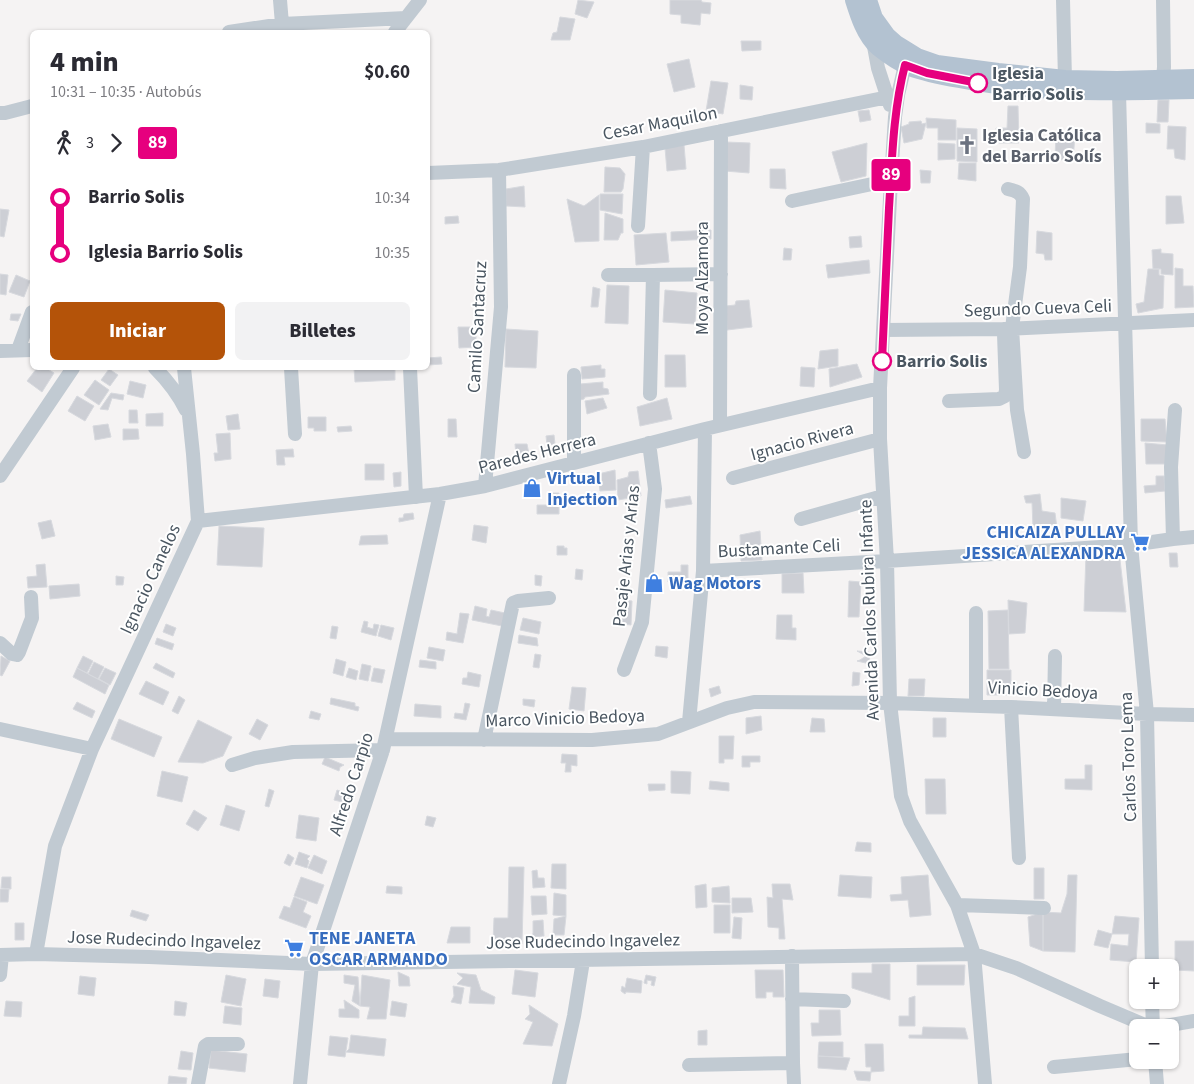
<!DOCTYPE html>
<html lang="es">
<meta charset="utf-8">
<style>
:root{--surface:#fff;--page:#f2f2f3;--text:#2b2b33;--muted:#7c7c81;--accent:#b45309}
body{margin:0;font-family:"Source Sans 3",sans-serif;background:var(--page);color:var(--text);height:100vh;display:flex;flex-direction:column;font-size:19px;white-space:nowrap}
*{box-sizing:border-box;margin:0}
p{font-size:16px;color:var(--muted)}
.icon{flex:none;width:28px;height:28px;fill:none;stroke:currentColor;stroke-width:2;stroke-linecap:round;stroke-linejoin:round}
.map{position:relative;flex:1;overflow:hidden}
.side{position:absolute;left:30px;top:30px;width:400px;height:340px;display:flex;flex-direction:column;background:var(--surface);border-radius:8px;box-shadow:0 1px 4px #0004}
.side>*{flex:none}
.badge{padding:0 10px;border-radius:4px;font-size:18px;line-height:32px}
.controls{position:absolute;left:1129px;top:959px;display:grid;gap:10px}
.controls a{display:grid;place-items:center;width:50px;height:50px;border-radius:8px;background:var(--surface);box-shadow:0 1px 4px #0004;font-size:25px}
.map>.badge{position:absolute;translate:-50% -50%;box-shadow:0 0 0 2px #fff}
.legs{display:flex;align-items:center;gap:8px;height:55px;padding:0 20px;font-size:16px}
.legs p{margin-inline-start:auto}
.overview{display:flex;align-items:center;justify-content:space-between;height:85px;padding:0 20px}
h1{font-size:28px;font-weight:800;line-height:38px}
.primary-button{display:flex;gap:10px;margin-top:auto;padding:10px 20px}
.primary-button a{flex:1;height:58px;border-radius:8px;background:var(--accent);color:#fff;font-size:20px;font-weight:800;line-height:58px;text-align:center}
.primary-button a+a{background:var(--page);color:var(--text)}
ul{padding:0 20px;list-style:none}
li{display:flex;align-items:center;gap:18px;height:55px;font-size:19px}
li i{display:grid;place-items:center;width:8px;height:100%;margin:0 6px;background:currentColor}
li i::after{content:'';width:12px;height:12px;margin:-6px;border:4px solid;border-radius:50%;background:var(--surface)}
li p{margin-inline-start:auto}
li:first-child i{background:linear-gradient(#0000 50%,currentColor 0)}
li:last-child i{background:linear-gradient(currentColor 50%,#0000 0)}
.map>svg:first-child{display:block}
.building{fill:#cdcfd5;stroke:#d7d9de}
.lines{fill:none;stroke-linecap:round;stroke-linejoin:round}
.minor{stroke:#c1cad2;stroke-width:14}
.major{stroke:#b3c2d1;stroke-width:18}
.line-1-casing{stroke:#fff;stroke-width:11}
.line-1{stroke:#e6007e;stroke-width:8}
.stop-1-dot{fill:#fff;stroke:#e6007e;stroke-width:2.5}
.labels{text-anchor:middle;stroke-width:4;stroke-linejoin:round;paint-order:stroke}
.stop-label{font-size:18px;font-weight:bold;fill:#4a5661;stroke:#fff;text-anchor:start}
.street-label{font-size:18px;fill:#4a5661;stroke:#fff}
.worship-label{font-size:18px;font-weight:bold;fill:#5b616d;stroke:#fff;text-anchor:start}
.shop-label{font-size:18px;font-weight:bold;fill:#366cbe;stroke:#fff;text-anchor:start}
</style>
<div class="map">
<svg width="1194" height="1084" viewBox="0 0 1194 1084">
<rect width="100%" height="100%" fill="#f5f3f3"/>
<path class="building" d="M578 0 594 2 587 18 575 14Z
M670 0H701L702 2 711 3 710 14 701 13 700 25 681 23V15L670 14Z
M560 17 575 19 570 40H551L553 33 557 32Z
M741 41H761V50L742 51Z
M689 59 695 87 674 92 667 64Z
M711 81 728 83 723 114 706 111Z
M740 85 753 87 752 100 740 99Z
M1158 100H1169L1168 122H1157Z
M1008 106H1018L1019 143H999L996 128H1007Z
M869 110 871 120 860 122 858 111Z
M926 118 956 120V140H938V128H927Z
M921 121 922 124 926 123 922 139 904 143 901 127 909 124V122Z
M1146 123 1160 124V133H1146Z
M1168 126 1186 127 1185 160 1175 158 1174 149H1167Z
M957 128 977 129V162L957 161Z
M1056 132 1075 134 1073 161 1055 159Z
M726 142 750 143 749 173 725 171Z
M867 143 866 176 841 182 832 152Z
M938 143 955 144V159L938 160Z
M684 145 686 169 667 171 665 148Z
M959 163H976V181L958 179Z
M605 167 620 168 625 174 623 189 621 192H604Z
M770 169H785L786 189 770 188Z
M920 170 931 171 930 183H921Z
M524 186 525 207 506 206V189Z
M600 194H623L622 214 600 210Z
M599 195V241L575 242 567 199 584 206Z
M1166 196H1181L1184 223 1166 224Z
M0 209 9 210 4 237 0 236Z
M605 213 623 219V233H621L618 240H604Z
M458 216 459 223 445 224V217Z
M711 230V239L671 241V232Z
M1037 231 1052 233V260H1045L1044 254 1036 253Z
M666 233 669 262 636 265 634 235Z
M861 236 862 247 850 248 849 237Z
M784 248 792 249 791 260H783Z
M1161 249V253L1173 254V275L1161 274V269H1153L1152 250Z
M869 260 870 273 828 278 826 265Z
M1175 268 1183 269V286H1193L1194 307 1175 308Z
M1148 269H1159V275L1164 276 1163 308 1138 313 1136 304 1144 302Z
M0 274 8 275 6 295 0 294Z
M16 275 30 281 24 297 9 292Z
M607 285 629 286 628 324 605 323Z
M593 287 600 289 598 307H591Z
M665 290 697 293 695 324 663 322Z
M749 300 752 327 727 330 726 306 735 305 736 301Z
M11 314H21L18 321 10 320Z
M458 327H476V347L459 348Z
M506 329 538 331 536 368 505 367Z
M838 349V366L818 369 820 351Z
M665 355H685L686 387H665Z
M441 357 442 364 428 365V358Z
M857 364 862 377 830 387 829 369Z
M601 365V369H605V377L582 379 581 367Z
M801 367 815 368 814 387 800 386Z
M37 368H46L54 373 42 392 27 381Z
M354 368H395V380L355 382Z
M109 369 118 375 110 386 101 380Z
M95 380 109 390 99 405 84 395Z
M130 381 146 385 143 398 127 394Z
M603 382V388L608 389 609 394 585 397 584 399 580 400V384Z
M111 393 124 395 123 400 112 398 108 410 100 409Z
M77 396 94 406 85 421 68 411Z
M603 398 607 408 587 414 585 401Z
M667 398 672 419 640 426 637 407Z
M129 410H137L138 423H129Z
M163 413V426H146V414Z
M238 414 240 429 228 430 226 416Z
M308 417H326V431H314V428H308Z
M448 419H456L457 437H448Z
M1141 419H1165L1167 442 1141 441Z
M108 424 111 437 95 440 93 426Z
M351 426 352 431 338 432 337 427Z
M123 429H138L139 439 123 440Z
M230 433 231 459 215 461 214 453H218L216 434Z
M554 435 555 444 547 445 546 436Z
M1145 443 1168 445V464H1146Z
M515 444H527L529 454 516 455Z
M293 449 294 457H284L285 465H277L276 450Z
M365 464H384V480H365Z
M615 470 616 490 600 491 598 474Z
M638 471 641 496 618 500 617 480 628 477 629 472Z
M401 472V486L394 487 393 473Z
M1156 476H1164L1165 491 1145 493 1144 486 1156 485Z
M549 493H559V514H537V505H550Z
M1040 494 1042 511 1055 513 1057 528H1033L1032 503H1026L1024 496Z
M690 496 692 504 666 508 665 500Z
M1061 498 1086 501 1083 521 1061 518Z
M413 513 414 519 399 522V518H403L404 514Z
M51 520 55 536 42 539 38 523Z
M474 525 488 527 486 543 472 540Z
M219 526 264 528 262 567 217 565Z
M760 531 762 560 741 561 740 535Z
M387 535 388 544 359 545 361 536Z
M557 546H564V548H567V555H557Z
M1119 551 1126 612 1084 611 1086 554Z
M1169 553H1177L1178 567H1170Z
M45 564 47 587 28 588 27 577 37 576 36 565Z
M681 565H688V582H668V572H681Z
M576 569 583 570 582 580 575 579Z
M803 573 804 593H782V574Z
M535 575 542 576 541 586 535 585Z
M116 576 124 577 123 585H116Z
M849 581 861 582 859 617H848Z
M79 584 80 596 50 599 49 586Z
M622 600 632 601 631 625 621 624Z
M1008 600 1027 603 1025 633 1009 634Z
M475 606 487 609 486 616 489 617 491 610 505 613 502 626 472 620Z
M1008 610 1009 669H989L988 611Z
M460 613 469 614 463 643 446 640 447 632 457 634Z
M777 615H792V628H796V640L776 639Z
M523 618 541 622 539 634 520 630Z
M364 621 368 622 367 627 373 629 374 624 379 625 376 636 361 632Z
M166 624 176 628 173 636 163 632Z
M381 625 394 628 391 640 378 636Z
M332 626 338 627 336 639 330 638Z
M519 635 537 638 538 646 518 643Z
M157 638 174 644 172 650 155 644Z
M656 646 668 647 667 658 655 656Z
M429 647 445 650 443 661 427 658Z
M857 651 869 652 870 664 857 661 860 660 866 656Z
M535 654 541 655 539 668 533 667Z
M1 656 10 661 2 676 0 675Z
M83 656 93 661 87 673 77 668Z
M336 659 346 662 343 676 333 673Z
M420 660 436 662V669L419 667Z
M94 662 104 667 98 679 88 674Z
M156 663 175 673 173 678 153 668Z
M362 664 371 666 368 681 359 679Z
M77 668 109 685 105 694 73 677Z
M105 668 116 673 110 685 99 679Z
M349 668 358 671 356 680 346 677Z
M374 668 385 670 382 683 371 681Z
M987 670H1011V695H987Z
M468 672 481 675 479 687 462 684 463 678H467Z
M853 672 860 673 859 685 852 686Z
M909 679H925L924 696H908Z
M146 681 169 692 163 705 139 694Z
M719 686 721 693 711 697 709 689Z
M572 687 586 688 584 711 569 709Z
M179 696 185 700 178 714 172 711Z
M331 698 355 703V706L359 707 358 711 330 704Z
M523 699 535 700 534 707 523 705Z
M77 702 95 711 92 718 73 709Z
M465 703 470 704 466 720 454 718 455 713 463 714Z
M415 704 441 706V718L414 716Z
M311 711 321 714 319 720 309 718Z
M761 716 762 730 746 734V718Z
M812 718 824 719 825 732H810Z
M933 718H946V737H933Z
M119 719 162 737 154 757 111 739Z
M257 719 268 725 260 740 249 734Z
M198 720 232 737 223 756 203 763 178 762Z
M719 736H734L733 759H724V763H719Z
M562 754 577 755V766L571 765V772H565L566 763H561Z
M742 756H760V762H750V767H742Z
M325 757 344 765 340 767 339 771 322 764Z
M1085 765H1092V790L1065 789V779H1085Z
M162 771 188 777 182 802 157 796Z
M671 771 691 772 690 794 671 793Z
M925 779H945L946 814H926Z
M710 781 729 783V791L709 789Z
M648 784H665V790L649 791Z
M269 789 274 791 269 807 265 806Z
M337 790 353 795 351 804 334 800Z
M226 805 245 811 239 831 220 825Z
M194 810 207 818 198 831 186 824Z
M299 815 319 818 316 841 296 838Z
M427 816 436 818 433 827 425 825Z
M857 842 871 843V852L855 851Z
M299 852 310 856 307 859 309 861 307 868 295 864Z
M288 854 294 858 290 866 284 863Z
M314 855 327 861 322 874 308 868Z
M552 864H566V889L551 888Z
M509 867H524L522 944 493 943 494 918H508Z
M1034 868H1044V899H1034Z
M537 870 538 878H544L545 887 533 888 532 871Z
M840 875 872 877 871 898 838 896Z
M928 875 931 915 910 917 908 900 891 901 890 895 902 894 901 877Z
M1068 875H1077L1075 952 1043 951V912L1061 913 1067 894Z
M2 877H11V889L1 888Z
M301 877 324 885 317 904 294 896Z
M706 884 707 907 696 908 695 886Z
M772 884H790L793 900 782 899 785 939H779V928L768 927 767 897 773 898Z
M387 886 402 887V894L386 893Z
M729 886 730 903 712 902V888Z
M0 889H9L8 902H0Z
M554 893 566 895V916L553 915Z
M531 896H546L547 914 532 915Z
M294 897 307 902 303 912 311 916 306 928 279 918 284 906 290 908Z
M732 898H751L753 912 732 913Z
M714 905H730V933H714Z
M132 910 149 915 146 921 130 916Z
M1043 912V951L1030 946 1028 917Z
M566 916 564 935H553L554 919Z
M1115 916 1139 918 1136 962 1110 960 1111 944 1128 946 1129 934H1112Z
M734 917 742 918 741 939 732 938Z
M543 920 544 936 532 937 533 933V921Z
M15 923H24V940H15Z
M451 927H470V943H447Z
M1098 930 1112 934 1108 948 1094 945Z
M1175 941H1194V971L1175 970Z
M872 964H890V1000L852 988V973H872Z
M917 965H965L964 985H917Z
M515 970 538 973 535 997 512 994Z
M755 970H783L784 997H773V992H766V998H756Z
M398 972 409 977 410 986H399Z
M457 973 476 975 481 990 495 997 494 1004 469 1003 471 987 457 984 463 978Z
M226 975 246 979 241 1006 221 1002Z
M344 975 358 977 360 1006 352 1001 355 985 344 983Z
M362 975 390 980 386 1019H367L370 1007 360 1006Z
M646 975 656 977 654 986 651 985 652 981 647 980V984L644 983Z
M80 976 96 978 94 996 78 994Z
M627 978 642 981 641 993 626 992 625 994 621 991 622 986 625 988Z
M265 979 280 981 278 998 263 996Z
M453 986 464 988 461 1004 451 1002 454 996Z
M915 996V1026H899V1016H909V998Z
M344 1000 359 1010V1018L339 1017V1009H345Z
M6 1001 22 1002 21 1017 4 1016Z
M175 1001 187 1003 185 1016 174 1015Z
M392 1001 407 1004 405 1017 390 1015Z
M529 1005 558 1024 552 1046 523 1044 533 1022 525 1019 530 1014Z
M225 1006 242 1008 241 1025 223 1023Z
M819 1010H840L841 1035 812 1036 811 1023H819Z
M923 1027 965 1028 968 1039 909 1038V1035H922Z
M707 1030V1045H698V1031Z
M351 1035 386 1039 384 1056 346 1052 349 1049Z
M330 1036 348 1038 345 1057 328 1055Z
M819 1042H843V1057L818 1056Z
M865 1044H883L884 1071 871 1072V1067H866Z
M211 1050 247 1054 245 1072 209 1068Z
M181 1051 193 1053 191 1070 178 1069Z
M818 1056 850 1058 846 1070 818 1068Z
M854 1071 871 1072 870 1081 857 1080Z
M169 1076 187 1078 186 1084H168Z"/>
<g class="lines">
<path class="minor" d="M280 0 282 24
M1063 0 1065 79
M1163 0 1164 67 1163 79
M229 32 282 24 406 18
M395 32 420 0
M874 39 873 41 878 68 890 105
M904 57 905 65 898 95 895 117 891 180 880 388V439L887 561 890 703 901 796 910 821 957 905 974 954 985 1084
M1117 82 1119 92 1131 545 1147 714 1152 968
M0 113H5L32 106
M428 173 499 170 643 147 898 95
M1008 189C1016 191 1020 192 1023 199L1020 267 1012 328 1017 410 1024 452
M792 201 891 180
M638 226 643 147
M608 275H653
M883 330 1003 329 1194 320
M18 350 32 312
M0 351 32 350
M155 368C167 380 178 394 186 410
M291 368 295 434
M410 368 416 497
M650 394 653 275 721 274
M949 401 999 399 1005 396 1006 390 1004 334
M720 425 721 131
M574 463V375
M0 476 73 368
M733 478 880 439
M485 486 501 307 499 170
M801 519 883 496
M198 521 440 494 485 486 705 429 880 388
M1173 539 1171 467 1175 410
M703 571 887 561 1131 545 1173 539 1194 537
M0 643 12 654 17 655 19 652 32 618 31 597
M624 670 642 622 655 489 649 443
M976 706V613
M1011 707 1019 858
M1054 709 1055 656
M689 722 703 571 705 429
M0 729 92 749
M386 739 592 740 658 734 727 708 754 702 890 703 1011 707 1147 714 1194 715
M484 740 513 603 518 601 549 598
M232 765 255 758 293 752 383 750
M957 905 1044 908
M36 954 55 846 92 749 198 521 193 454 184 368
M0 955 36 954 149 957 312 964 974 954 1016 968 1100 1006 1152 1028
M792 956 793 1063 794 1084
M0 975 2 955
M792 999 844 1001
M1152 1000 1153 1028
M1153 1028 1194 1021
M1155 1060 1157 1084
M689 1065 793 1063
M1054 1067 1138 1059
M198 1084 205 1046 208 1044H238
M300 1084 312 964 383 750 440 494
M559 1084 574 1016 583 961"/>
<path class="major" d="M854 0C859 16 865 35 878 47 888 55 899 63 910 67 926 73 942 76 959 79 1036 94 1115 92 1194 90
M868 0 874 18 887 36 896 44 917 57 937 64 998 72 1065 79 1117 80 1194 78"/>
</g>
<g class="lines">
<g class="line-1-casing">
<path id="line-1" d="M882 361C884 310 887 259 889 208 892 161 893 111 905 65L927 73 978 83"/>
</g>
<use href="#line-1" class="line-1"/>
</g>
<defs>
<g id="church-bare" transform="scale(1.5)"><path d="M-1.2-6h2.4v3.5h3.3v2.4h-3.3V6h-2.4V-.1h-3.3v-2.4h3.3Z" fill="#6b7280" stroke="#fff" stroke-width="2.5" paint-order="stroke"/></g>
<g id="shop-bare" transform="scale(1.5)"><path d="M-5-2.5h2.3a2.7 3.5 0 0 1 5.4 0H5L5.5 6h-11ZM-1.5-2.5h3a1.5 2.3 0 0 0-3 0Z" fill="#3f7fe0" stroke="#fff" stroke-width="2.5" paint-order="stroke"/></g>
<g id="supermarket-bare" transform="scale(1.5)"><path d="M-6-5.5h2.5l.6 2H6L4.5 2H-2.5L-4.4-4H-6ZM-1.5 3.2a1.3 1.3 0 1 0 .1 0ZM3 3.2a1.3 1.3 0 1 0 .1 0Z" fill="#3f7fe0" stroke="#fff" stroke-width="2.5" paint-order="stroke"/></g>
</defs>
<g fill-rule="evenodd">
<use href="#church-bare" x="967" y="145"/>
<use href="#shop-bare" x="532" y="488"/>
<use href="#supermarket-bare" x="1140" y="542"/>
<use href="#shop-bare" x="654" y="583"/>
<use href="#supermarket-bare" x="294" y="948"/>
</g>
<g class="stop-1-dot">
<circle cx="978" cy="83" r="9"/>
<circle cx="882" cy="361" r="9"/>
</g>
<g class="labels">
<g class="stop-label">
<text x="992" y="79">Iglesia<tspan x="992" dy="21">Barrio Solis</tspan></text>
<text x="896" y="367">Barrio Solis</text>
</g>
<g class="street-label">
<text transform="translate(660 123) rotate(-11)" y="6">Cesar Maquilon</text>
<text transform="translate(702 278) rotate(-90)" y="6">Moya Alzamora</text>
<text transform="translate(1038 308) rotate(-2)" y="6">Segundo Cueva Celi</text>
<text transform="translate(477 327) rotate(-87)" y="6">Camilo Santacruz</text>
<text transform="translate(802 441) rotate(-15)" y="6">Ignacio Rivera</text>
<text transform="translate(537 453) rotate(-14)" y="6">Paredes Herrera</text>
<text transform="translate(779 548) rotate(-3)" y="6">Bustamante Celi</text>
<text transform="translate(626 556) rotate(-84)" y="6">Pasaje Arias y Arias</text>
<text transform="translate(150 579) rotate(-65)" y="6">Ignacio Canelos</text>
<text transform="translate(869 610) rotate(-92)" y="6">Avenida Carlos Rubira Infante</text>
<text transform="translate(1043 690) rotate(3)" y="6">Vinicio Bedoya</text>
<text transform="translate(565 718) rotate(-2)" y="6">Marco Vinicio Bedoya</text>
<text transform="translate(1128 757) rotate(-92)" y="6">Carlos Toro Lema</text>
<text transform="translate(351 784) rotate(-72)" y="6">Alfredo Carpio</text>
<text transform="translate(164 940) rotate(2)" y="6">Jose Rudecindo Ingavelez</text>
<text transform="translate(583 941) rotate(-1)" y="6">Jose Rudecindo Ingavelez</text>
</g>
<g class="worship-label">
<text x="982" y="141">Iglesia Católica<tspan x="982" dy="21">del Barrio Solís</tspan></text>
</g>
<g class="shop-label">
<text x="547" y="484">Virtual<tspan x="547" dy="21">Injection</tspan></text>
<text x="1125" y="538" text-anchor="end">CHICAIZA PULLAY<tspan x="1125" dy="21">JESSICA ALEXANDRA</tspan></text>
<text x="669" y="589">Wag Motors</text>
<text x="309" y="944">TENE JANETA<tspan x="309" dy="21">OSCAR ARMANDO</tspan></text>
</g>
</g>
</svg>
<div class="controls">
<a>+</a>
<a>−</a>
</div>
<b class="badge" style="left:891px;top:175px;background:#e6007e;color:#fff">89</b>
<section class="side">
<div class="overview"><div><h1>4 min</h1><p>10:31 – 10:35 · Autobús</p></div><b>$0.60</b></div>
<div class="legs"><svg class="icon" aria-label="walk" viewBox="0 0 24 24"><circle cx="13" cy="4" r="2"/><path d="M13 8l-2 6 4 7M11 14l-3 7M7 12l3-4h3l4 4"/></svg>3<svg class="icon" aria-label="forward" viewBox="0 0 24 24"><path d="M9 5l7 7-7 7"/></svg><b class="badge" style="background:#e6007e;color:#fff">89</b></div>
<ul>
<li><i style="color:#e6007e"></i><b>Barrio Solis</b><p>10:34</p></li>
<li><i style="color:#e6007e"></i><b>Iglesia Barrio Solis</b><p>10:35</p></li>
</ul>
<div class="primary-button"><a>Iniciar</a><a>Billetes</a></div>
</section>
</div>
